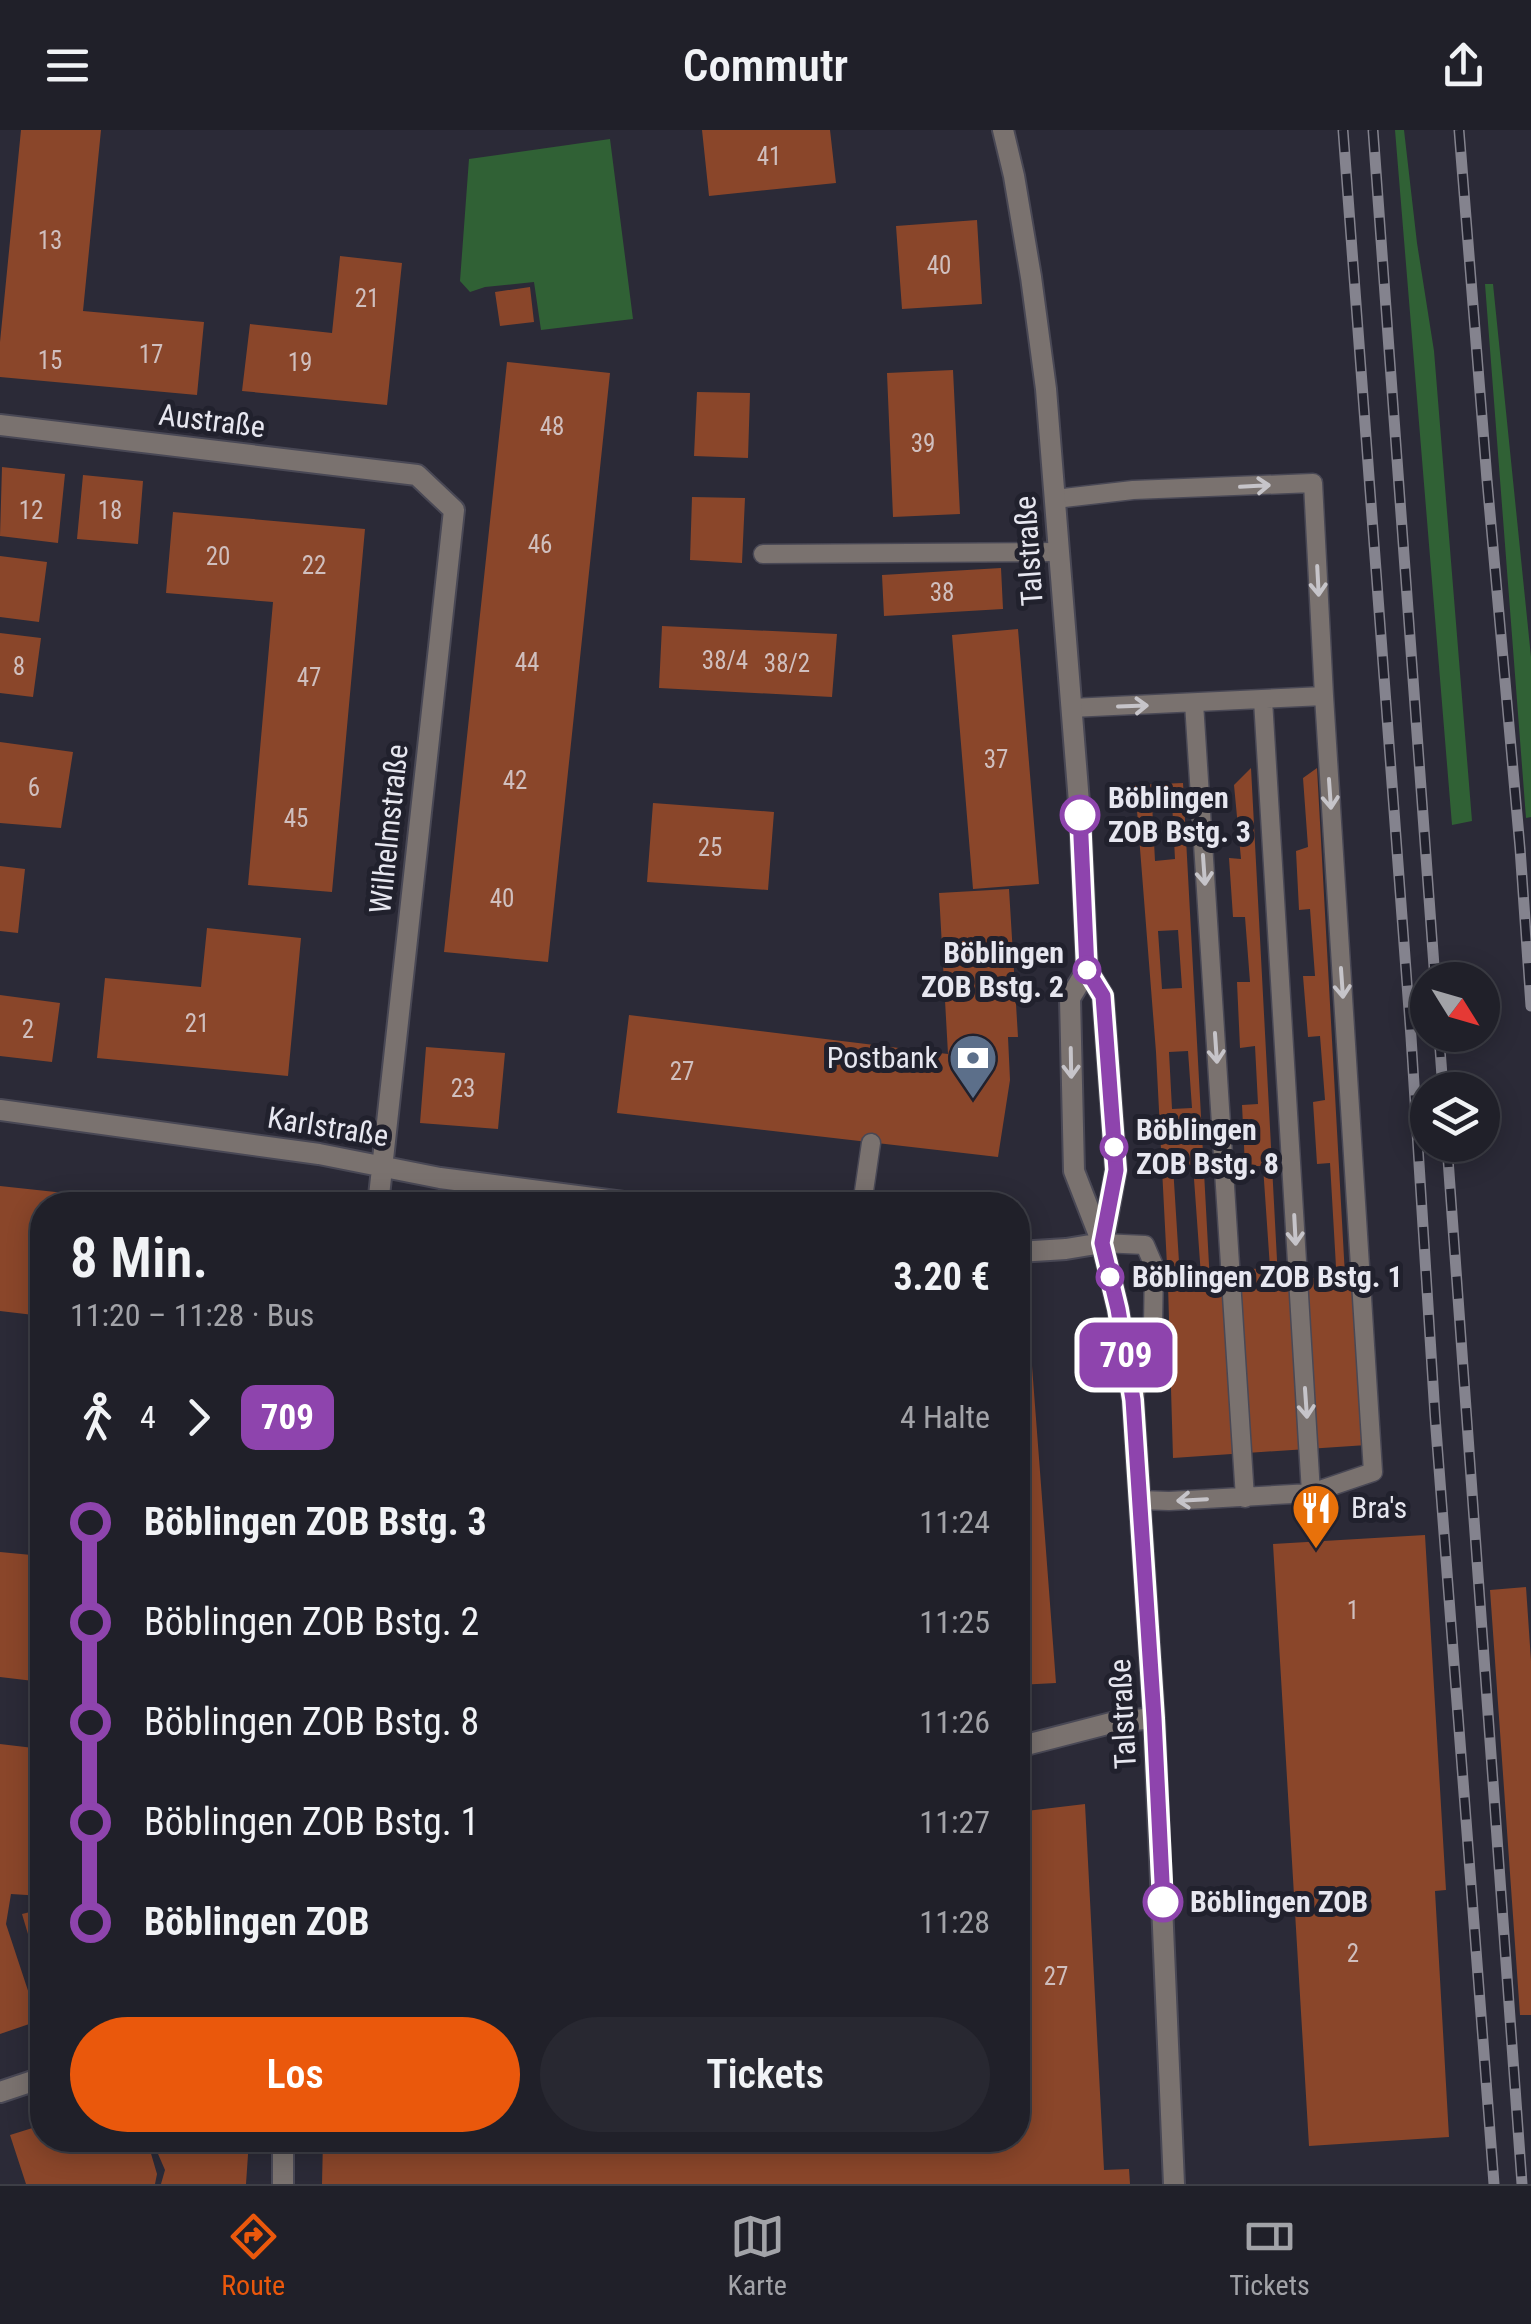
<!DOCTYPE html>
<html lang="de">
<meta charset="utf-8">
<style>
:root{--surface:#202029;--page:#282831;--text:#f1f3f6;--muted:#a2a3a8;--line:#3d3e46;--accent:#ea580c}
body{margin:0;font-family:"Roboto Condensed",sans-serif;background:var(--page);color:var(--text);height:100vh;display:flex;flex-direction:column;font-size:38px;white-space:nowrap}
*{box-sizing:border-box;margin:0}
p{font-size:32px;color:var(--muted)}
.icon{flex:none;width:55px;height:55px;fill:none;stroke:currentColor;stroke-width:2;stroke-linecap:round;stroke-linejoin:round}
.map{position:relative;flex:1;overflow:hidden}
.details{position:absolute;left:30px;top:1062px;width:1000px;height:960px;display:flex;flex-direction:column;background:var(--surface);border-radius:40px;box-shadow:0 5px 25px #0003,0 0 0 2px var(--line)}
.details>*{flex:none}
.badge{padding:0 20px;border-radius:15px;font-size:35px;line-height:65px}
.needle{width:65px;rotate:127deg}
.fabs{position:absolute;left:1410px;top:832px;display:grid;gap:20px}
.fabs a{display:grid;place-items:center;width:90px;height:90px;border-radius:50%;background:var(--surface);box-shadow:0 5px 25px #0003,0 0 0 2px var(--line);font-size:50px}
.map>.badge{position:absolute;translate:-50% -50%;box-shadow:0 0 0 5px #fff}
.legs{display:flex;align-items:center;gap:15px;height:110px;padding:0 40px;font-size:32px}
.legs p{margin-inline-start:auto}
.overview{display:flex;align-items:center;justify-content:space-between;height:170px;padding:0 40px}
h1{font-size:55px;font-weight:600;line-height:75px}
.action{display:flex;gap:20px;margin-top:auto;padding:20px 40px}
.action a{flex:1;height:115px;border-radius:60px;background:var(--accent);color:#fff;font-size:40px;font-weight:600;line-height:115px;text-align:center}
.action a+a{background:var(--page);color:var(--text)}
ul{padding:0 40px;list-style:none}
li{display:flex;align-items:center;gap:35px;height:100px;font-size:38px}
li i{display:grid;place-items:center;width:15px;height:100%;margin:0 12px;background:currentColor}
li i::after{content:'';width:25px;height:25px;margin:-12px;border:8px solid;border-radius:50%;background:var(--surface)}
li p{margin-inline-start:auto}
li:first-child i{background:linear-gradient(#0000 50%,currentColor 0)}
li:last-child i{background:linear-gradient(currentColor 50%,#0000 0)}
header{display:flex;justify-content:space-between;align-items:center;height:130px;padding:0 40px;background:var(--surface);font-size:45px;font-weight:600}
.tabs{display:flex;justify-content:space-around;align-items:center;height:140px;border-top:2px solid var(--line);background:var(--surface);font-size:28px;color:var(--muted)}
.tabs a{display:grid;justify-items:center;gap:5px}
.tabs .selected{color:var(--accent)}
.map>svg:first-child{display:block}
.green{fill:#306135}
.building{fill:#8a462a;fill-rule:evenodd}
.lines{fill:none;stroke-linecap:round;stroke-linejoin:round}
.service-casing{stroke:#494855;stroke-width:21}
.pedestrian-casing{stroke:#494855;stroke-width:24}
.minor-casing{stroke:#494855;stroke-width:24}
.service{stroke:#7a726f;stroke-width:18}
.pedestrian{stroke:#7a726f;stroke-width:20}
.minor{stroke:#7a726f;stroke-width:20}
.rail-casing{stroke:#84838e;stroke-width:11}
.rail{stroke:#21212d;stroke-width:8;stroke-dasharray:22;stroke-linecap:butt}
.oneway{stroke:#c6c4c9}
.line-1-casing{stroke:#fff;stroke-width:22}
.line-1{stroke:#8e44ad;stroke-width:15}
.stop-1-dot{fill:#fff;stroke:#8e44ad;stroke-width:5}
.labels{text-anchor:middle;stroke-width:10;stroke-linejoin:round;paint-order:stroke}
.number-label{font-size:25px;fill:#d0bfbe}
.street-label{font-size:30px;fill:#e7e7f0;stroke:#21212d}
.stop-label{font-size:30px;font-weight:bold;fill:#e7e7f0;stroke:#21212d;text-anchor:start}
.poi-label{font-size:30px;fill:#e7e7f0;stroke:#21212d;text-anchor:end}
</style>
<header><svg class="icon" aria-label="menu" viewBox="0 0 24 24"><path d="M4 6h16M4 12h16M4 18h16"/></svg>Commutr<svg class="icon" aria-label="share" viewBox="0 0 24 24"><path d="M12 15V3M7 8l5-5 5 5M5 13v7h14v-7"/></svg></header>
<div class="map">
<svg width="1531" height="2054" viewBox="0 0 1531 2054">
<rect width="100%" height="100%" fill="#2b2a37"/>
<path class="green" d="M1395 0H1404L1417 113 1434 221 1472 691 1452 695Z
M610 9 633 189 541 200 534 152 485 157 470 162 460 151 469 29Z
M1485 154H1493L1531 527V687L1526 688Z"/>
<path class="building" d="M21 0H101L83 181 204 192 197 265 0 247V212Z
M702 0H830L836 53 709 66Z
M977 90 982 174 902 179 896 96Z
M340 126 402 133 387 275 242 261 250 194 332 203Z
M530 157 534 192 500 196 495 162Z
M507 232 610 243 548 832 444 822Z
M953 240 960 384 893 387 887 243Z
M697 262 750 263 748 328 694 326Z
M2 337 65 344 58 413 0 406Z
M83 345 143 351 138 414 77 409Z
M692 367 745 368 742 433 690 430Z
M173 382 365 399 332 762 248 755 273 472 166 463Z
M0 426 47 432 39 492 0 487Z
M1001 438 1003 479 884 486 882 445Z
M662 496 837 504 832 567 659 558Z
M1018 499 1039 754 973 759 952 505Z
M0 503 41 508 33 567 0 563Z
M0 612 73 622 61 698 0 693Z
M1251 638 1278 1149 1323 1148 1322 1139 1336 1137 1330 1033 1317 1034 1313 972 1325 970 1320 906 1308 907 1303 846H1315L1310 779 1299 780 1296 721 1308 717 1303 648 1317 638 1345 1146 1356 1143 1367 1315 1173 1328 1168 1155 1156 922 1135 655 1183 653 1210 1153 1252 1151 1251 1139 1270 1138 1263 1036H1245L1242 975 1258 974 1255 916 1240 918 1237 852H1250L1245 787H1233L1229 728 1241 729 1234 655ZM1172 672 1175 729 1155 731 1152 673ZM1178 800 1182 858 1162 859 1158 801ZM1188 921 1192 978 1172 979 1169 922ZM1193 1035 1201 1146 1180 1148 1173 1036Z
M653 673 774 682 768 760 647 752Z
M0 736 25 739 18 803 0 801Z
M1009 759 1018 907H1008L1010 950 998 1027 617 983 629 885 948 924 939 763Z
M207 798 301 808 288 946 97 928 105 848 201 857Z
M0 865 60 873 52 932 0 926Z
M426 917 505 923 498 999 420 993Z
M0 1056 111 1068V1075H42V1186L0 1181Z
M1018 1181 1028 1183 1056 1553 1018 1555Z
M1425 1405 1446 1760 1435 1761 1449 2007 1309 2016 1273 1414Z
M0 1422 42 1426V1552L0 1547Z
M1526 1457 1531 1531V1885H1520L1490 1460Z
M0 1614 42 1619V1766L11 1764 6 1794 38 1891 0 1904Z
M1085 1674 1104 2040 1129 2039 1130 2054H322L323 2010H1018V1682Z
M42 1779V1851L22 1784Z
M42 1995V2010H147L157 2044 155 2054H26L10 2005Z
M152 2010H249L246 2054H161L165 2040Z"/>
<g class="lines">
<g class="service-casing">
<path id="service" d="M1055 369 1133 360 1313 353 1324 566 1373 1342 1311 1363 1169 1371 1140 1370
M763 424 1059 422
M1263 570 1311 1363
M1194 573 1245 1368
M1071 578 1324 566
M862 1075 871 1013
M1102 1113 1145 1115 1154 1136 1153 1196 1133 1269"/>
</g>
<g class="pedestrian-casing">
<path id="pedestrian" d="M1018 1617 1115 1592 1154 1588
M0 1962 42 1948"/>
</g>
<g class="minor-casing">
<path id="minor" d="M1003 0 1014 46 1031 147 1046 259 1080 685 1087 840 1103 866 1116 1040 1103 1111
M0 295 417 345 454 380 378 1075
M1087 840 1070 868 1074 1041 1102 1113 1118 1179 1133 1270 1154 1588 1174 2054
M0 980 319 1024 440 1048 646 1075
M1018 1122 1066 1119 1102 1113
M283 2054V2010"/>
</g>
<use href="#service" class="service"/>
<use href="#pedestrian" class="pedestrian"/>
<use href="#minor" class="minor"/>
<g class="rail-casing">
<path id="rail" d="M1343 0 1411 907 1435 1286 1494 2054
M1373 0 1435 850
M1459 0 1487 350 1520 718 1531 876
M1439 905 1443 960
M1447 1015 1522 2054"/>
</g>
<use href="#rail" class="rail"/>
</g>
<defs><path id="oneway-shaft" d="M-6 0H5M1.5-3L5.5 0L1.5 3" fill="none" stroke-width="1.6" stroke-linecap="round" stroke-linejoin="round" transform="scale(2.5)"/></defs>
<g class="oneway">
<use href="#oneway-shaft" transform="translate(1255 356) rotate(-3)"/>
<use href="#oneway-shaft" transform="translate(1318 451) rotate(87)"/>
<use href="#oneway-shaft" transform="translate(1133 576) rotate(-2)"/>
<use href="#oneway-shaft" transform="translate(1330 664) rotate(86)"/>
<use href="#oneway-shaft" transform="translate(1204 740) rotate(86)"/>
<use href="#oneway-shaft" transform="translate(1342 853) rotate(86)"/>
<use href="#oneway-shaft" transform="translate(1216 918) rotate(86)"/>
<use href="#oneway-shaft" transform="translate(1071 933) rotate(89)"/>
<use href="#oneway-shaft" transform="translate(1295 1100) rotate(87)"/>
<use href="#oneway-shaft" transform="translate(1306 1273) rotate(86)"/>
<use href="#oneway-shaft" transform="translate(1192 1370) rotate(177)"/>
</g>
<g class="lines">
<g class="line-1-casing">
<path id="line-1" d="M1080 685 1087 840 1103 866 1116 1040 1102 1113 1118 1179 1133 1270 1154 1588 1163 1772"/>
</g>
<use href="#line-1" class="line-1"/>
</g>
<defs>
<g id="bank-pin" transform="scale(2.5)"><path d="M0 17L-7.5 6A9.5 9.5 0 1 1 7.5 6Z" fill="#5c6f8a" stroke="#21212d"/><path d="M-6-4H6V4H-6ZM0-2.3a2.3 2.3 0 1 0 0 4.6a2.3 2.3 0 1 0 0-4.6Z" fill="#fff"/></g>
<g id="restaurant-pin" transform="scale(2.5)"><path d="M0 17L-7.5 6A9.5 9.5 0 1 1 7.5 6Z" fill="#e8710a" stroke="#21212d"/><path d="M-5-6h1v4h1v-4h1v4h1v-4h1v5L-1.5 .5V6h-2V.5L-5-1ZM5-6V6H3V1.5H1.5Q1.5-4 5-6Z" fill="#fff"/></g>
</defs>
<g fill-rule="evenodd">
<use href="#bank-pin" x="973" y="928"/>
<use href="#restaurant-pin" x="1316" y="1378"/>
</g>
<g class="stop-1-dot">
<circle cx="1080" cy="685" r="18"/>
<circle cx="1087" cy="840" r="12"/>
<circle cx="1114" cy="1017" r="12"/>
<circle cx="1110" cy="1147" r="12"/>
<circle cx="1163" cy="1772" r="18"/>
</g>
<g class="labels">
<g class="number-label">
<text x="769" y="35">41</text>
<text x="50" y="119">13</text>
<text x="939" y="144">40</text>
<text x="367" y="177">21</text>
<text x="151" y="233">17</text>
<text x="50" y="239">15</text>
<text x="300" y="241">19</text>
<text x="552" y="305">48</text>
<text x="923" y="322">39</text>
<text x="31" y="389">12</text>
<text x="110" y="389">18</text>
<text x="540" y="423">46</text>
<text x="218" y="435">20</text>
<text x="314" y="444">22</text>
<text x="942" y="471">38</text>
<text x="725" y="539">38/4</text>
<text x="527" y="541">44</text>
<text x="787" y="542">38/2</text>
<text x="19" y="545">8</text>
<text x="309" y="556">47</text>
<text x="996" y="638">37</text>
<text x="515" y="659">42</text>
<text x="34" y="666">6</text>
<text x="296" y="697">45</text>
<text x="710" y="726">25</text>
<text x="502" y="777">40</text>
<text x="197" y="902">21</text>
<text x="28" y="908">2</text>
<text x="682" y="950">27</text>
<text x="463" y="967">23</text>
<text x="1353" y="1489">1</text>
<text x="1353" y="1832">2</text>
<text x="1056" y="1855">27</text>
</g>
<g class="street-label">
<text transform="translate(212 291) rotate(7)" y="10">Austraße</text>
<text transform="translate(1029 421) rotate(-94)" y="10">Talstraße</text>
<text transform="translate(389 699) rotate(-84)" y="10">Wilhelmstraße</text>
<text transform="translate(328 997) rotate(9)" y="10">Karlstraße</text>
<text transform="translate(1123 1584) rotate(-93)" y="10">Talstraße</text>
</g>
<g class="stop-label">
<text x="1108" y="678">Böblingen<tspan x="1108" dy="34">ZOB Bstg. 3</tspan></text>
<text x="1064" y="833" text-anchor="end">Böblingen<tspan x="1064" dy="34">ZOB Bstg. 2</tspan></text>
<text x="1136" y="1010">Böblingen<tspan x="1136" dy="34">ZOB Bstg. 8</tspan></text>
<text x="1132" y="1157">Böblingen ZOB Bstg. 1</text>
<text x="1190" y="1782">Böblingen ZOB</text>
</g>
<g class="poi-label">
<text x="938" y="938">Postbank</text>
<text x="1351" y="1388" text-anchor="start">Bra's</text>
</g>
</g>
</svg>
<div class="fabs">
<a><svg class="needle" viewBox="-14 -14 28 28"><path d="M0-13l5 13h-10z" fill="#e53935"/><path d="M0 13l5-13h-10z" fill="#a2a3a8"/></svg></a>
<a><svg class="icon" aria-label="layers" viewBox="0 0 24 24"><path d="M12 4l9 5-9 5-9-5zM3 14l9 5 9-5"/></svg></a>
</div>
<b class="badge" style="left:1126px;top:1225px;background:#8e44ad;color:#fff">709</b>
<section class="details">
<div class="overview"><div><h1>8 Min.</h1><p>11:20 – 11:28 · Bus</p></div><b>3.20 €</b></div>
<div class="legs"><svg class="icon" aria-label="walk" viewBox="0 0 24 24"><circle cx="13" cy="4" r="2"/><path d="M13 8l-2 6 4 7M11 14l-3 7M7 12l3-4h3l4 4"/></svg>4<svg class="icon" aria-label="forward" viewBox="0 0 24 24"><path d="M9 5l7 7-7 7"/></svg><b class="badge" style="background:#8e44ad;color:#fff">709</b><p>4 Halte</p></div>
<ul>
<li><i style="color:#8e44ad"></i><b>Böblingen ZOB Bstg. 3</b><p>11:24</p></li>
<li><i style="color:#8e44ad"></i><span>Böblingen ZOB Bstg. 2</span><p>11:25</p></li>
<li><i style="color:#8e44ad"></i><span>Böblingen ZOB Bstg. 8</span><p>11:26</p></li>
<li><i style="color:#8e44ad"></i><span>Böblingen ZOB Bstg. 1</span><p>11:27</p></li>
<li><i style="color:#8e44ad"></i><b>Böblingen ZOB</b><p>11:28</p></li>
</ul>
<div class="action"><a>Los</a><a>Tickets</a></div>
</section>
</div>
<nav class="tabs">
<a class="selected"><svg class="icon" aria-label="directions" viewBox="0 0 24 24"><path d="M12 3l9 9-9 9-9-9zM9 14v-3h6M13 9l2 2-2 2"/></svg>Route</a>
<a><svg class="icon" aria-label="map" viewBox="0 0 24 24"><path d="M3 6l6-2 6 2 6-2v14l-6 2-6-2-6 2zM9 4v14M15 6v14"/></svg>Karte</a>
<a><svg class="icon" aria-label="tickets" viewBox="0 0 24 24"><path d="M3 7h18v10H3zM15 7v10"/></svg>Tickets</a>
</nav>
